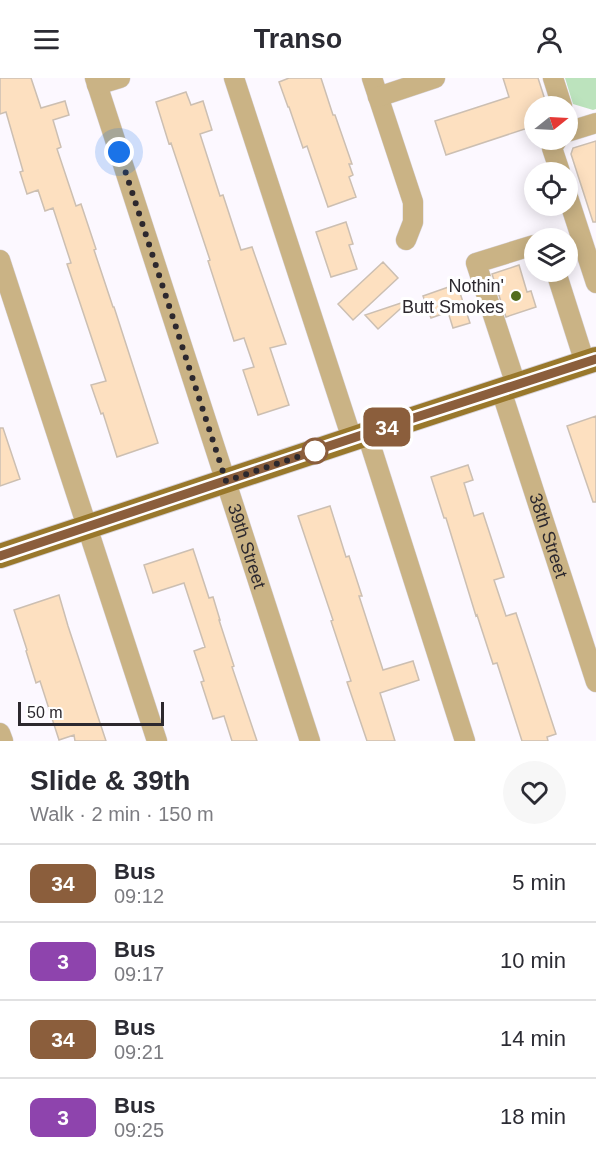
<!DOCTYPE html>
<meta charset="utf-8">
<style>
:root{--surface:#fff;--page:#f7f7f7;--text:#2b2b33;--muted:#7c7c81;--line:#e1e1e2}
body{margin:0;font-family:Helvetica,sans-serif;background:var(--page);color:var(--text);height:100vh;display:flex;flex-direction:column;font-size:22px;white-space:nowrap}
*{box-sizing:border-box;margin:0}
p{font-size:20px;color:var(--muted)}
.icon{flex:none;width:33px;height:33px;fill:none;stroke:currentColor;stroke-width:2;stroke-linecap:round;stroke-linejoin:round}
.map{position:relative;height:663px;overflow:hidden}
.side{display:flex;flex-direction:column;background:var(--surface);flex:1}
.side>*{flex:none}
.badge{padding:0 12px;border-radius:9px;font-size:21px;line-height:39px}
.needle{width:39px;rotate:72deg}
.tools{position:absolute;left:524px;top:18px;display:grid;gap:12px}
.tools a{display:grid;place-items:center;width:54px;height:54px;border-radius:50%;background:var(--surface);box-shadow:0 3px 15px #0003;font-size:30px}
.scale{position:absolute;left:18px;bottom:15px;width:146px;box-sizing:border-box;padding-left:6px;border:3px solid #2c282e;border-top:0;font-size:16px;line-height:21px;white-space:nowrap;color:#2c282e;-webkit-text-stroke:4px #fff;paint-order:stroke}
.you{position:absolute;width:30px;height:30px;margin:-15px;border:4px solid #fff;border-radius:50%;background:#1a73e8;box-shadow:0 0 0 9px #1a73e833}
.map>.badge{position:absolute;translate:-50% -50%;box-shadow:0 0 0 3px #fff}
.round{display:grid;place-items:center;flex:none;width:63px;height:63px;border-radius:32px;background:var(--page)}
.head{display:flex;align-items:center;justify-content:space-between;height:102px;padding:0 30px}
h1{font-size:28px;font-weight:700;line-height:45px}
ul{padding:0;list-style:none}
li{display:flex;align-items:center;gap:18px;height:78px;padding:0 30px;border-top:2px solid var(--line)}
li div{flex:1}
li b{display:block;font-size:22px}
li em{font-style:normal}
li .badge{min-width:66px;font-weight:700;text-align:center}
header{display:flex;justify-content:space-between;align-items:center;height:78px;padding:0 30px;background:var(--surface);font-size:27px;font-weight:700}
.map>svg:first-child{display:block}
.green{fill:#bce3bd}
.building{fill:#fde0c0;stroke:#ccbfb2;stroke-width:1.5}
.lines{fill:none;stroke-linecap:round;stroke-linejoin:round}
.minor-casing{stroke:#d7d3d9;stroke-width:21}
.major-casing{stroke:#d7d3d9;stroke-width:26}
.minor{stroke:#cab385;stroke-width:20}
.major{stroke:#99782c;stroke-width:24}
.line-casing{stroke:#fff;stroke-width:14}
.line{stroke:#8b5e3c;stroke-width:9}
.walk{stroke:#2c282e;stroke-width:6;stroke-dasharray:0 10.8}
.poi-dot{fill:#536c1e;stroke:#fff;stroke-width:2}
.stop-dot{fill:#fff;stroke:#8b5e3c;stroke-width:3}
.labels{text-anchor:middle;stroke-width:6;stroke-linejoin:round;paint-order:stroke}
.poi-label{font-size:18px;fill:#2c282e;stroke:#fff;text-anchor:end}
.street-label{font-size:18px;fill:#2c282e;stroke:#fff}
</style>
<header><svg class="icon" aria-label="menu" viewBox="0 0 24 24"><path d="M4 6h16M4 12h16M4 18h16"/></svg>Transo<svg class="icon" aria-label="person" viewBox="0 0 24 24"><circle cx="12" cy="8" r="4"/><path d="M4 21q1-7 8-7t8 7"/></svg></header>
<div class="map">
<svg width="596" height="663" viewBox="0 0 596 663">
<rect width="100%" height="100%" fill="#fcf8ff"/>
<path class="green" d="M565 0H596V31L593 32 573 26Z"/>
<path class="building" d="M0 0H31L41 30 65 23 69 37 53 42 61 69 57 71 76 128 81 126 96 171 94 172 113 229H114L158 365 117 379 103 335 101 336 91 307 106 303 67 186 71 185 53 130 45 133 38 112 27 116 20 94 23 93 6 34 0 36Z
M289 0H321L333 37H335L352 86H349L353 97 349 99 356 119 328 129 307 68 303 70 289 29H288L279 4Z
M503 0H538L547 28H534V48L446 77 435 43 509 19Z
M186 14 191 27 203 23 212 52 200 56 220 118 223 117 241 172 252 169 286 266 270 270 289 327 258 337 243 292 254 289 244 260 234 263 208 183 210 182 171 65 169 66 156 24Z
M596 63V144H593L571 76 573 70Z
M346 144 353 166 349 167 357 191 331 199 316 154Z
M383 184 398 200 353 242 338 226Z
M519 187 527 214 531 213 536 229 506 239 492 196Z
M457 206 470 245 453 250 448 234 431 240 423 218Z
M410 222 378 251 365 237Z
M596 338V424H593L567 348Z
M0 350H3L20 401 0 408Z
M468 387 473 402 464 405 474 438 483 435 504 499 494 502 506 538 516 535 533 586 556 656 547 659 548 663H522L497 585 493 586 477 537 476 538 446 440H444L431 399Z
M330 428 346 479 349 478 362 518H359L383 592 413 583 419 602 380 615 395 663H367L347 604 351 603 331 543 333 542 298 438Z
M193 471 209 520 213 519 220 542H219L234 588 232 589 257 663H232L224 638 213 641 201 604 204 603 194 573 205 569 184 505 153 515 144 487Z
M59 517 68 548 106 663H75L74 657 59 662 40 603 36 605 26 573 27 572 14 532Z"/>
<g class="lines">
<g class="minor-casing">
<g id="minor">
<path id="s1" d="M95 0 310 663"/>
<path d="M234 0 352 361"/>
<path d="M372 0 413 124V144L406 162"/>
<path d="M553 0 562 28"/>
<path d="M97 7 120 0"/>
<path d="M378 19 435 0"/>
<path d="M567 54 596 45"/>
<path d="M557 62 552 70 560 94"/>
<path d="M567 116 596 205"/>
<path d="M0 182 157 663"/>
<path d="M556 194 585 285"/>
<path d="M516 307 476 185 534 167"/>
<path id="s2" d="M501 312 596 604"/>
<path d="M367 356 465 663"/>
<path d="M0 655 3 663"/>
</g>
</g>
<g class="major-casing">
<path id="major" d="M0 478 367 356 596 281"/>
</g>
<use href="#minor" class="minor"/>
<use href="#major" class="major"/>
</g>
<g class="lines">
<g class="line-casing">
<path id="line" d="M0 478 389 348 596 281"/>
</g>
<use href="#line" class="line"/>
<path class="walk" d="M119 74 226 403 315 373"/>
</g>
<circle class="poi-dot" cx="516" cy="218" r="6"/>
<circle class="stop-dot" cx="315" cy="373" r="12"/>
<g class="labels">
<g class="poi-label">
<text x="504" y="214">Nothin'<tspan x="504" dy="21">Butt Smokes</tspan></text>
</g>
<g class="street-label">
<text dy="6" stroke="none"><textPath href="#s2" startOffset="153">38th Street</textPath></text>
<text dy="6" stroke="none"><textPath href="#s1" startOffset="492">39th Street</textPath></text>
</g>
</g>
</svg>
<div class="tools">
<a><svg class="needle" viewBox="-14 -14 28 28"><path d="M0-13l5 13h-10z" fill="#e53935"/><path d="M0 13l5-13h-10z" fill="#7c7c81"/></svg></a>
<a><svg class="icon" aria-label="locate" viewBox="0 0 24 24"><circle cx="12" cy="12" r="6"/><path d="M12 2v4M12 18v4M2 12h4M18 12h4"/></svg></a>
<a><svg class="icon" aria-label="layers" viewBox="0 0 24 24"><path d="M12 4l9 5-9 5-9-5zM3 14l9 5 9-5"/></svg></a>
</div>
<div class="scale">50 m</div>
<div class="you" style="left:119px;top:74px"></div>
<b class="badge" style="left:387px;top:349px;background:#8b5e3c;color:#fff">34</b>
</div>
<section class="side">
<div class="head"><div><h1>Slide &amp; 39th</h1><p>Walk · 2 min · 150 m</p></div><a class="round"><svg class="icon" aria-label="heart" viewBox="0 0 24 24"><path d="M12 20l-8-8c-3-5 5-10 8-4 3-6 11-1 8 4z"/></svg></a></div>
<ul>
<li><span class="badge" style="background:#8b5e3c;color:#fff">34</span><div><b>Bus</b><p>09:12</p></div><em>5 min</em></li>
<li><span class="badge" style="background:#8e44ad;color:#fff">3</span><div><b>Bus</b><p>09:17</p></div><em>10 min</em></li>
<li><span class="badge" style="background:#8b5e3c;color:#fff">34</span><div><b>Bus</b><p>09:21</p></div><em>14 min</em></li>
<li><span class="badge" style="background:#8e44ad;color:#fff">3</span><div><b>Bus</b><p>09:25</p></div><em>18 min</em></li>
</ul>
</section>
